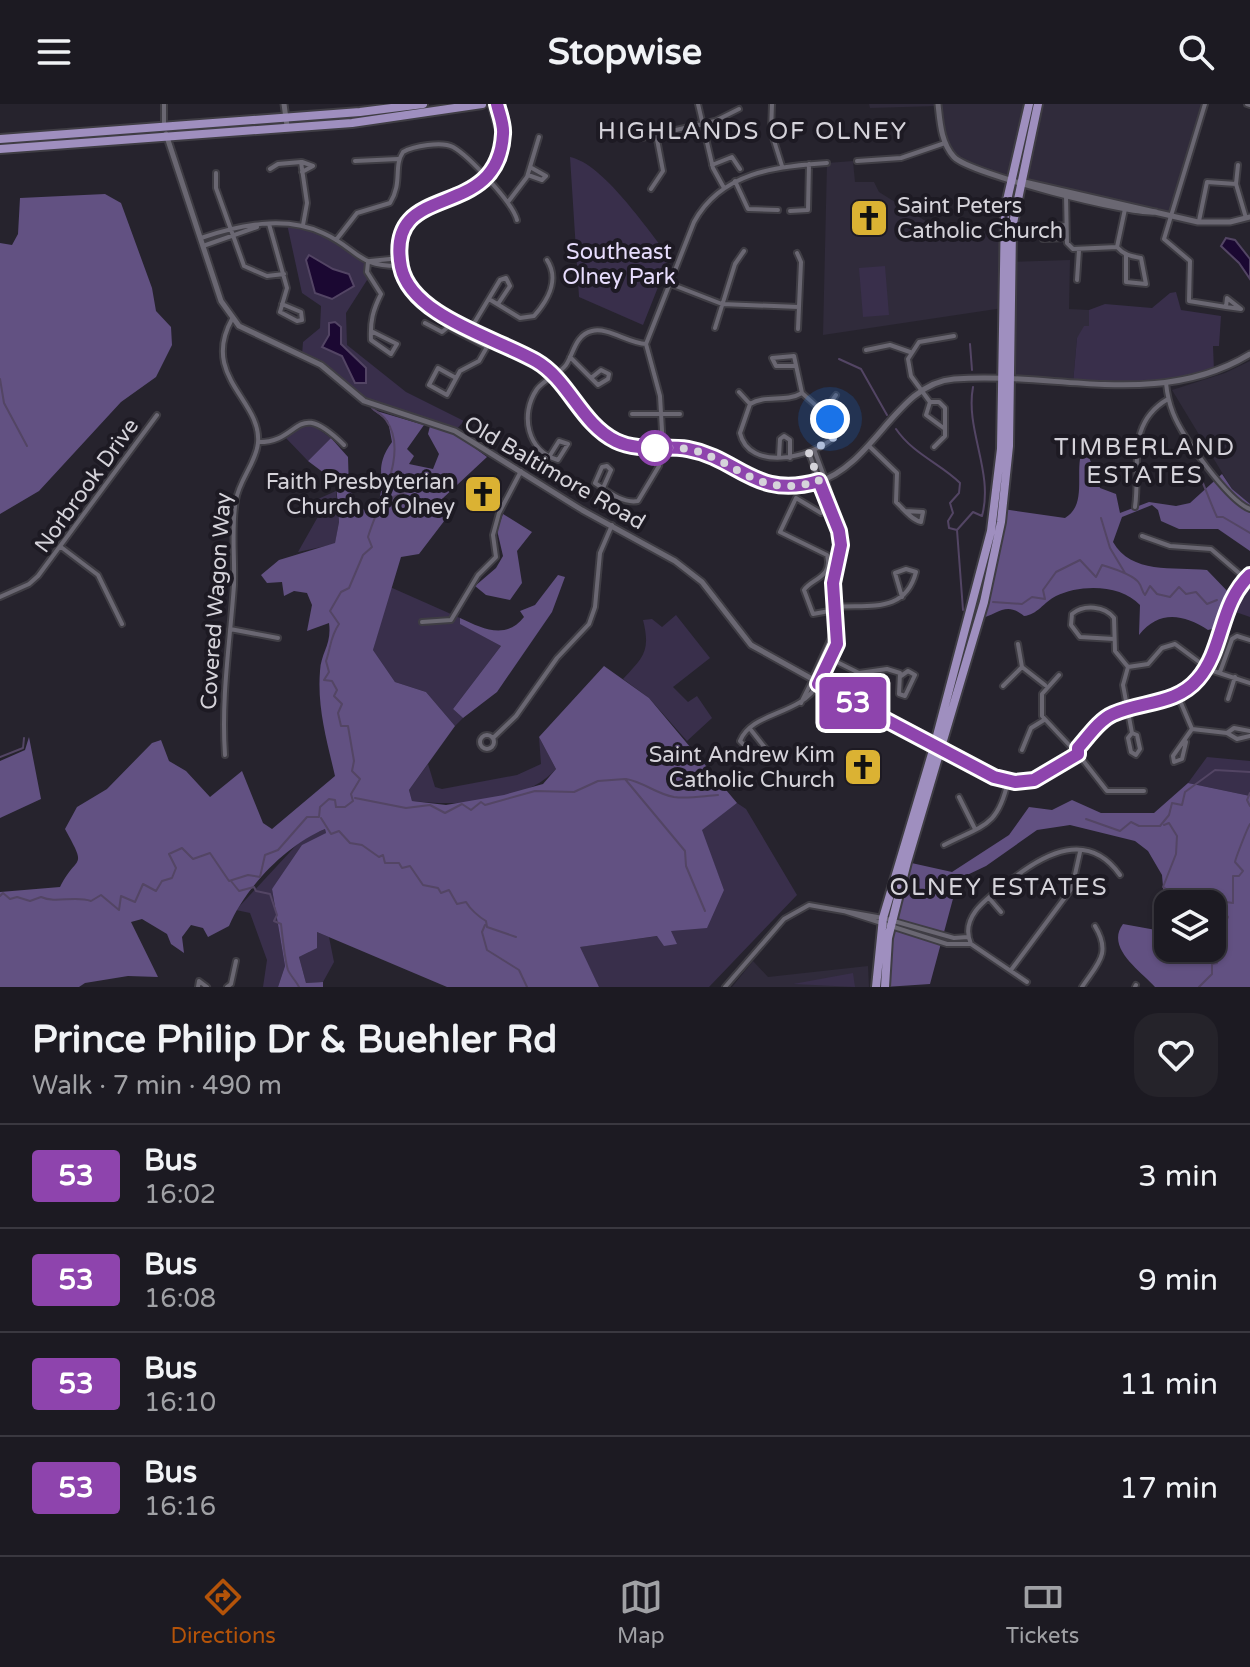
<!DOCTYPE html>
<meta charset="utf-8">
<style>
:root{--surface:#1c1a22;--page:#25232a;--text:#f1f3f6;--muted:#a0a1a5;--line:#3a3840;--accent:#b45309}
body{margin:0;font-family:"Varela Round",sans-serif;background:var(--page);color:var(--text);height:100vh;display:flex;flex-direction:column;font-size:30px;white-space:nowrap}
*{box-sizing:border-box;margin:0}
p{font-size:26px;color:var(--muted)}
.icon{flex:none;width:44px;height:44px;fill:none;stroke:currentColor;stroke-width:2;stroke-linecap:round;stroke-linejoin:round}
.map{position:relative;height:883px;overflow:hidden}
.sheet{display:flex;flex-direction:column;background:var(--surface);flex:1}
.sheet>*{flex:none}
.badge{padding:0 16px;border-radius:6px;font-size:28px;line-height:52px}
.tools{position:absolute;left:1154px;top:786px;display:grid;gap:16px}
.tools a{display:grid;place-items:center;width:72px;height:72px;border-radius:16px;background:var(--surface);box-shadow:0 2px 6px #0004,0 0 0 2px var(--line);font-size:40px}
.you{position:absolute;width:40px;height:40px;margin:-20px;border:6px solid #fff;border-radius:50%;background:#1a73e8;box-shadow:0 0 0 12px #1a73e833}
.map>.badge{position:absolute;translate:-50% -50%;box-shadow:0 0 0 4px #fff}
.round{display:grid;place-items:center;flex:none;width:84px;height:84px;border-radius:24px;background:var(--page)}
.head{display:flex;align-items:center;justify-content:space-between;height:136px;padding:0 32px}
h1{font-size:38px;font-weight:800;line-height:60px}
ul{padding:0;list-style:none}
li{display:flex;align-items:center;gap:24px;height:104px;padding:0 32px;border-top:2px solid var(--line)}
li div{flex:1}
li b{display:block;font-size:30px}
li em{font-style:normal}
li .badge{min-width:88px;font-weight:700;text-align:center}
header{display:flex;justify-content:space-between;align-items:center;height:104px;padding:0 32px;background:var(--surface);font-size:36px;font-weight:800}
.menu{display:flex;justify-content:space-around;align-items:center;height:112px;border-top:2px solid var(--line);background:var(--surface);font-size:22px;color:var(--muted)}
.menu a{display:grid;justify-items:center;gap:4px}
.menu .current{color:var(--accent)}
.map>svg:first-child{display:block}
.built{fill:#302b3b}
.green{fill:#392f4b}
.forest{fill:#625182;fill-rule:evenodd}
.water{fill:#1b0832;stroke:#534564;stroke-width:2}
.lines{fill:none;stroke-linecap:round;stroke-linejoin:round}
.stream{stroke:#534564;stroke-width:2}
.minor-casing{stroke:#3f3d44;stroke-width:8}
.tertiary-casing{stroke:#3f3d44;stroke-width:9}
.primary-casing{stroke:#3f3d44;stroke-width:12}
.minor{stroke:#6a6772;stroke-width:4}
.tertiary{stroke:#6a6772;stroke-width:5}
.primary{stroke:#9f8fbf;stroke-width:8}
.line-casing{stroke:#fff;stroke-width:18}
.line{stroke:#8e44ad;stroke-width:12}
.walk{stroke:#d5d3da;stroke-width:8;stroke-dasharray:0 14.4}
.stop-dot{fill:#fff;stroke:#8e44ad;stroke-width:4}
.labels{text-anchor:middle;stroke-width:8;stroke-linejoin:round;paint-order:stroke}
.poi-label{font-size:22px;fill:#d5d3da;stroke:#1d1a23;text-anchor:end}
.park-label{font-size:22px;fill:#e7ddfd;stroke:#1d1a23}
.street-label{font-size:22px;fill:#d5d3da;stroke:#1d1a23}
.neighbourhood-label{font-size:24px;letter-spacing:2px;fill:#d5d3da;stroke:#1d1a23}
</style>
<header><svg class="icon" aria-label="menu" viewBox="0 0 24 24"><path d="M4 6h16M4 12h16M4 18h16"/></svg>Stopwise<svg class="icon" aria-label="search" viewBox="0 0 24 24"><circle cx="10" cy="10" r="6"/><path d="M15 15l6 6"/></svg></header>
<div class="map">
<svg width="1250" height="883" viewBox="0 0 1250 883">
<rect width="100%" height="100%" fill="#26232d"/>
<path class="built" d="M869 0H1029L1009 75 960 58 945 39 938 2 870 4Z
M1038 0H1205L1173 112 1019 78Z
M853 57 855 78H874L879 88 940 126 1003 132V204L823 231 827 59Z
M1070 156 1069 205 1089 206V223L1077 234 1073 279 1011 274 1012 158Z
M1250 257V402L1232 385 1172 286 1225 269Z
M753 857 768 873 868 862 869 883H732Z"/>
<path class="green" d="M570 53C604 60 647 126 670 153L643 221 579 193Z
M287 120 322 128 368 158 369 173 346 209 347 241 406 288 464 317 455 327 364 297 331 268 302 251 303 238 320 224 321 202 302 189Z
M885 162 889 211 863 213 859 164Z
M1176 188 1181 206 1221 212 1219 242H1213L1214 267 1130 283 1073 279 1077 234 1084 222H1089V206L1105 200 1152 204 1170 189Z
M303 321 314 322 331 334 308 357 285 333Z
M336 387 339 418 335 440 298 448 320 409 318 395Z
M1250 471V513L1227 505Z
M390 483 460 514 461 520 501 542 453 605 463 614 455 622 426 588 395 578 373 546Z
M676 511 710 554 673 583 688 598 697 592 712 614 687 637 649 594 623 575C643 553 651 548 643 516L652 515 662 523Z
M539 633 556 665C525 700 456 702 412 697L409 686 428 660 435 683 442 685 517 671 541 660Z
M1207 653 1250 657V692L1188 679Z
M737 699 746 705 797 791 709 883H599L579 843 658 832 670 827 724 786 701 726Z
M325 725 326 729 272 785 285 862 278 883H263L267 856 250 809 236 806 302 735Z
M317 828 329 833 334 858 323 878 306 879 299 853 309 848Z
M853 869 855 883 793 880Z"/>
<path class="forest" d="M105 90 121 99 152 184 156 207 171 223 172 241 156 273 121 298 39 387 0 410V139L12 141 18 130 20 94Z
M373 306 424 321 407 345 414 352 409 360 433 365 439 350 428 330 430 322 457 331 487 353 442 395 448 412 419 450 401 453 373 546 395 578 426 588 455 622 409 686 412 697 446 701 504 691 543 680 556 665 539 633 604 562 649 594 737 699 702 726 724 786 707 824 671 827 677 840 664 842 657 832 580 843 599 883H447L317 828V844L299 853 306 879 323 878V883H278L285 862 272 785 302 741 326 729 325 725C286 741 245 784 229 822L208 833 203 824 191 821 182 833 184 849 171 840 167 830 142 815 131 818 158 873 128 872 85 879 79 883H0V788L60 783C77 749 88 767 65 725L77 703 107 685 152 639 161 636 169 657 186 667 210 693 242 667 263 719 272 725 335 672C327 637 317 604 320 567 321 548 332 541 329 519L307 527 312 501 307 489 294 487 284 492 282 478 267 479 261 471 279 456 335 439 339 418 336 378 308 357 331 334 348 353 349 385 364 406 377 401C389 374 371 367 392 338L388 317Z
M1089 353 1100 384 1116 390 1120 409 1149 398 1176 402 1190 399 1222 370 1232 385 1250 400V447L1218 425H1179L1161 417 1158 406 1152 401 1122 413 1113 438C1131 470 1173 463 1207 466L1232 492 1220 523 1208 526C1183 510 1159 506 1139 531L1140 501C1121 480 1080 480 1056 492 1044 498 1037 511 1024 512 1006 497 999 510 979 515L1003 405 1065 414C1085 402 1077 376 1080 355Z
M503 410 532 428 517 447 522 479 510 496 486 491 475 482 496 464 503 452 497 426Z
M558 471 565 473 552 508 497 588 463 614 453 605 501 542 460 520V514C483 525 506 536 524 513L520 507 535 501Z
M29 633 41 695 0 714V657L25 646Z
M1188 679 1250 692V883H1155C1141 867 1105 844 1123 820L1156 826 1166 817 1162 771 1148 747 1135 737 1070 721 1037 726 986 762 965 772 954 791 930 880 885 883V857L907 758 952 768 1009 731 1029 703 1052 706 1072 696 1101 709H1154ZM1168 800H1212V844H1168Z"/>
<path class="water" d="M1226 134 1235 136 1250 155V175L1239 159 1221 142Z
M309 151 333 165 349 170 354 182 332 195 315 189 306 156Z
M335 218 341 223V240L366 264V279H355L342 252 322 243 329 231V219Z"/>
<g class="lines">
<path class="stream" d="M970 240 972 266
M839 255 861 265 887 311
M0 275 4 299 27 342
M896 325C913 350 941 360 960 379L959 389 950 399 953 409 948 417 949 424 957 426 963 506
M1194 359C1204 379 1208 394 1217 413H1223L1250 429
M382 400 391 399 393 393 414 385 421 377
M1101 414 1110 444 1125 469
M957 426 973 408 982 412C994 368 965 326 973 283
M993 498 1022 500 1032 493 1045 495 1043 486 1056 468 1080 456 1096 473 1102 461C1112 464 1134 471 1139 479 1142 483 1142 488 1145 491L1150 482 1157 490 1170 493 1179 483 1186 490 1196 488 1207 500 1217 496
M0 653 23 644 24 634
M626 675C644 678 656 690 674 693 688 695 703 692 718 691
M1250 689 1247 696 1250 702
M355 694 406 704 430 701 445 709 462 700 471 706 481 698 485 701 535 687 574 688 598 677 625 675 685 747 686 762 705 807
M321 714 331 730 339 727 350 739 362 741 379 753 383 751 385 759H399L402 764 410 762 423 781 438 784 441 789 449 786 457 800 466 798C470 805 479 813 486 817L487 823 516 833
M1086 715 1120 727 1131 718 1139 722H1160L1169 711 1172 699 1182 701 1185 688 1215 666 1250 668
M1164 721 1169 719 1177 732 1176 750 1163 783 1171 788 1169 798 1175 800
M231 777 239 787 254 783 256 787 270 790 277 811 274 817 281 820C282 829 286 860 288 866 290 871 296 877 299 883
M0 792 3 789 10 795 17 793 30 797 41 793C57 800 74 791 91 797L101 791 119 806 121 792 135 798 143 780 156 787 162 777 172 774 176 764 169 750 182 744 193 755 210 749 229 777 248 771 260 773 265 751 278 746 307 713H319L320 703 329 695 335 696 336 703H345L353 697 351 690 360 675 352 667 354 657 348 622H341L338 609 342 600 334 592 337 586 332 577 324 576 329 568 326 557C331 543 330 533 339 520L330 507 341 488 349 484 363 451 372 443 368 433C377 401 410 349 386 316 383 311 376 308 372 304
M1168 802 1163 808 1168 809
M485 821 482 828 487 846 519 866 527 883
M1157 823 1168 816
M1199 883 1212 870V860L1217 859 1221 848 1217 836 1228 813 1221 805 1226 798 1233 799V772H1239L1243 767 1235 758C1236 753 1247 725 1250 720"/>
<g class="minor-casing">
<path id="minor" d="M698 0 713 64 724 84
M772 0 771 27 782 62
M1205 0 1164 135 1190 157 1189 197 1226 203 1227 194 1241 205 1226 203
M1247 0 1250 1
M164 21V0
M637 35 715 17 739 5
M355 57 398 55
M857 57 901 54 945 39
M302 58 313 62 302 68
M712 61 732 53 740 65
M1238 61 1236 80 1246 114
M270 65 278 60 301 58 307 99 303 121
M216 69V84L244 162 267 172 284 170
M528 71 542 76 546 72 530 63
M735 77 748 105 778 106
M651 85 663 67 656 30
M1066 91 1067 139 1073 145 1117 143 1125 105
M508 98 527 73 539 33
M790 107 808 106 809 60
M1199 117 1207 78 1236 80
M269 120 287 184 280 208 297 217 302 216 301 208 282 200
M1066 121 1043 123V135L1067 134
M201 134C239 121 285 111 323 129 359 145 356 163 401 162
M336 136 357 109 390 99C403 78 393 63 403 48 413 42 442 37 453 43 469 52 513 99 517 116
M203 142 257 123
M1117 143C1124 151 1130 152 1141 154L1146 180 1126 178V151
M797 149 801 158 798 225
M370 157 400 154
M368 158 367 168 381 190C373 206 370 217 371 236L391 250 397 240 371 227
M1077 176 1079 146
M668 179 722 200 799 203
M489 195 520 214 534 212C548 196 560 176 547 156
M425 219 442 228 448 223 487 243 479 257 460 267 447 291 429 281 438 264 456 274
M715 224 735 160 744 147
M470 226 500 176 506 174 510 182 498 200
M866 246 890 241 910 248
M570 253 598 281 608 275 609 270 601 266 591 274
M795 262H776L772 254 794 252 802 289 832 316 833 334C811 354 749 368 740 329L750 300C766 290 785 299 802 289
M1166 279C1167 289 1169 299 1173 309 1182 332 1228 397 1250 405
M739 288 750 300
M930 298H939L945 304V332L934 343
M823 309 836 291
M632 310H680
M945 325 926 311 930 298 911 272 908 255 919 238 954 232
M258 338C302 339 294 292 344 341
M869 342 897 369 896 398C903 405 912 416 921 418L923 408 905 407
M815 348 825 375
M809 349 819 377
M549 353 559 337 568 340 558 356C528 348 519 311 537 285 545 275 558 271 566 261 574 249 575 231 592 227 608 223 628 239 646 240
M779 353 780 335 784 332 790 336V354
M603 384 611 366 607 362 602 363 595 379C607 387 623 400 638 397L659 362 663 344 660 292 646 240 694 118C721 68 777 62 827 59
M1135 403C1141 362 1125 320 1168 295
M821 409 796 394 780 428 827 451C833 474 812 474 804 486L813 510 835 506
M1142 432 1170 442 1211 445 1246 475
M61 443 98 471 122 520
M0 493 29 480 38 472 157 311
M835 503C869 500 905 510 916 468L906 465 895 469 902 493
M422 518 451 516 478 471 496 453 493 431 499 409 521 367
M230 525 278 534
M1114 535 1080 533 1071 521 1072 510C1084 500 1105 502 1114 514L1115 547 1128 563 1123 581 1132 629 1128 634 1131 648 1136 651 1140 645 1137 631 1132 629
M1018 540 1022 563 1045 581
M825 552 859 569 887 565 900 569 899 590 905 592 915 571 908 567 901 572
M1128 563 1148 560 1162 544 1175 540 1210 566 1250 579
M1220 568 1232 535 1237 532 1250 536
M1059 571 1042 590V612L1072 644
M1003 582 1022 563
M1178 592 1192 625 1173 652 1174 658 1182 655 1186 638
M1228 595 1235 573
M801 599 812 577
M1192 625 1227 629 1237 635 1250 632
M751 626 766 645 758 655 740 637C752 607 800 612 818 580
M1227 629 1234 624 1250 627
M480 638a7 7 0 1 1 14 0a7 7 0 1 1-14 0Z
M493 634 516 612 557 554 589 520 595 503 600 449 612 421
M1022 646 1031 624 1044 616
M1078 650 1107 687H1144
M225 651C221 593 230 538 234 481 235 453 231 423 236 396 239 376 256 359 258 339 262 296 200 273 232 215
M959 693 975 725
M944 741C983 721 998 723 1008 677
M989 794 1001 808
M844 807 947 840H971
M1011 866 1072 784 1080 748
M1027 878 971 840C958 811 992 791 1011 776 1045 749 1088 726 1120 771
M198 883 199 877 207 883
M227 883 231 880 236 857
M725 883 784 815 809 801 883 814 954 834 968 833
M1082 883C1097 860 1112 850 1095 822
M1135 883 1136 881"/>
</g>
<g class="tertiary-casing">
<path id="tertiary" d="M284 0 287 22
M491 0 501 36
M497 0C501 20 507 39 498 59 478 106 371 89 405 174 420 213 499 236 535 256 568 275 581 320 616 337 640 349 667 339 693 346 740 359 761 394 818 378 874 361 897 279 954 275 1054 267 1158 306 1250 250
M938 0C940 18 941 39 954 53 970 70 1131 111 1156 108
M166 30 221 197 239 222 321 261 364 297 455 327 582 406 675 457 702 478 751 541 940 646 1003 678 1043 673 1072 650
M1020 77 1198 118H1230L1250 113
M819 377 835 419
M812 577 836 524
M818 580 836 545 839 527 833 479 841 433 825 375
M1078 644H1072V650H1078V644C1088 633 1099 616 1113 610 1142 597 1176 602 1198 576 1224 545 1219 500 1250 471"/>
</g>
<g class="primary-casing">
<path id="primary" d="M0 35 360 8 423 0
M0 45 352 19 482 0
M876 883 883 814 934 643 991 427 1001 345 1005 105 1029 0
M885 883 888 834 907 758 984 498 1001 418 1009 342 1012 124 1038 0"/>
</g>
<use href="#minor" class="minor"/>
<use href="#tertiary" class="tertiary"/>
<use href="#primary" class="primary"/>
</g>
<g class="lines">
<g class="line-casing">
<path id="line" d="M497 0C499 9 504 20 503 30 498 121 384 73 401 163 411 212 496 234 536 257 569 276 581 320 616 337 639 348 664 341 688 345 739 354 755 396 819 377L839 427 841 441 833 479 837 540 818 580 994 673 1015 678 1034 676 1078 650V644C1088 633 1099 616 1113 610 1142 597 1176 601 1198 575 1224 545 1219 500 1250 471"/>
</g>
<use href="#line" class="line"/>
<path class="walk" d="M655 344C667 344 681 343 693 346 742 360 758 395 819 377L809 349 833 334 835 325 830 315"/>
</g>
<defs>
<g id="church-square" transform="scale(2)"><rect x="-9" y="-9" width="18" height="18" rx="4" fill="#dbb233" stroke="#1d1a23"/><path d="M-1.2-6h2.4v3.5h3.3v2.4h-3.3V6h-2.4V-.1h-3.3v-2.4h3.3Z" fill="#111"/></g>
</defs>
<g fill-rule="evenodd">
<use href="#church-square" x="869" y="114"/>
<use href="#church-square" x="483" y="390"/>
<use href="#church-square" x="863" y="663"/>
</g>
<circle class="stop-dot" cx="655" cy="344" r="16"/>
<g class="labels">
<g class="poi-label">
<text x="897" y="109" text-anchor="start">Saint Peters<tspan x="897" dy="25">Catholic Church</tspan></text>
<text x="455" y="385">Faith Presbyterian<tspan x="455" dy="25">Church of Olney</tspan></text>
<text x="835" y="658">Saint Andrew Kim<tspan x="835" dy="25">Catholic Church</tspan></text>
</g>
<g class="park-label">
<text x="619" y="155">Southeast<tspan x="619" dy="25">Olney Park</tspan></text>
</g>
<g class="street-label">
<text transform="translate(555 368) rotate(30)" y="8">Old Baltimore Road</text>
<text transform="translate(86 381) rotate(-54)" y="8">Norbrook Drive</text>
<text transform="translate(215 497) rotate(-86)" y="8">Covered Wagon Way</text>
</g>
<g class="neighbourhood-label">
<text x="753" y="35">HIGHLANDS OF OLNEY</text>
<text x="1145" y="351">TIMBERLAND<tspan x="1145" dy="28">ESTATES</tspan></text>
<text x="999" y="791">OLNEY ESTATES</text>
</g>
</g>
</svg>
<div class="tools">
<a><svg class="icon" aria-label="layers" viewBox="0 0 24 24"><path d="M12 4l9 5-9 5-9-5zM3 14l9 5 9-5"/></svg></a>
</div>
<div class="you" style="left:830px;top:315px"></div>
<b class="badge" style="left:853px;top:599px;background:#8e44ad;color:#fff">53</b>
</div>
<section class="sheet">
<div class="head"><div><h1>Prince Philip Dr &amp; Buehler Rd</h1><p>Walk · 7 min · 490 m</p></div><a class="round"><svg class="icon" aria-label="heart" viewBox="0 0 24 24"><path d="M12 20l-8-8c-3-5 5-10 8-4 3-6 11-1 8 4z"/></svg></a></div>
<ul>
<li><span class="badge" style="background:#8e44ad;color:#fff">53</span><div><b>Bus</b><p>16:02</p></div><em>3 min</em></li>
<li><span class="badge" style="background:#8e44ad;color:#fff">53</span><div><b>Bus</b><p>16:08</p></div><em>9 min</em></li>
<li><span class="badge" style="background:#8e44ad;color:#fff">53</span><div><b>Bus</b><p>16:10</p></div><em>11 min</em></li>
<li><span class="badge" style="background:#8e44ad;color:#fff">53</span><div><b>Bus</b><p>16:16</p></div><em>17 min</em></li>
</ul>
</section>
<nav class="menu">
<a class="current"><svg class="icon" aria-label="directions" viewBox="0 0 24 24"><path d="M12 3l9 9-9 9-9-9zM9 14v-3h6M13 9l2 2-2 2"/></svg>Directions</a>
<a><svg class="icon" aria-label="map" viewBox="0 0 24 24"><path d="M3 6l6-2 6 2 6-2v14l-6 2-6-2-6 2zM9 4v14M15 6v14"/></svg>Map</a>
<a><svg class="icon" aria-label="tickets" viewBox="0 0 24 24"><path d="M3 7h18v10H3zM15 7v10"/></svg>Tickets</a>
</nav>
